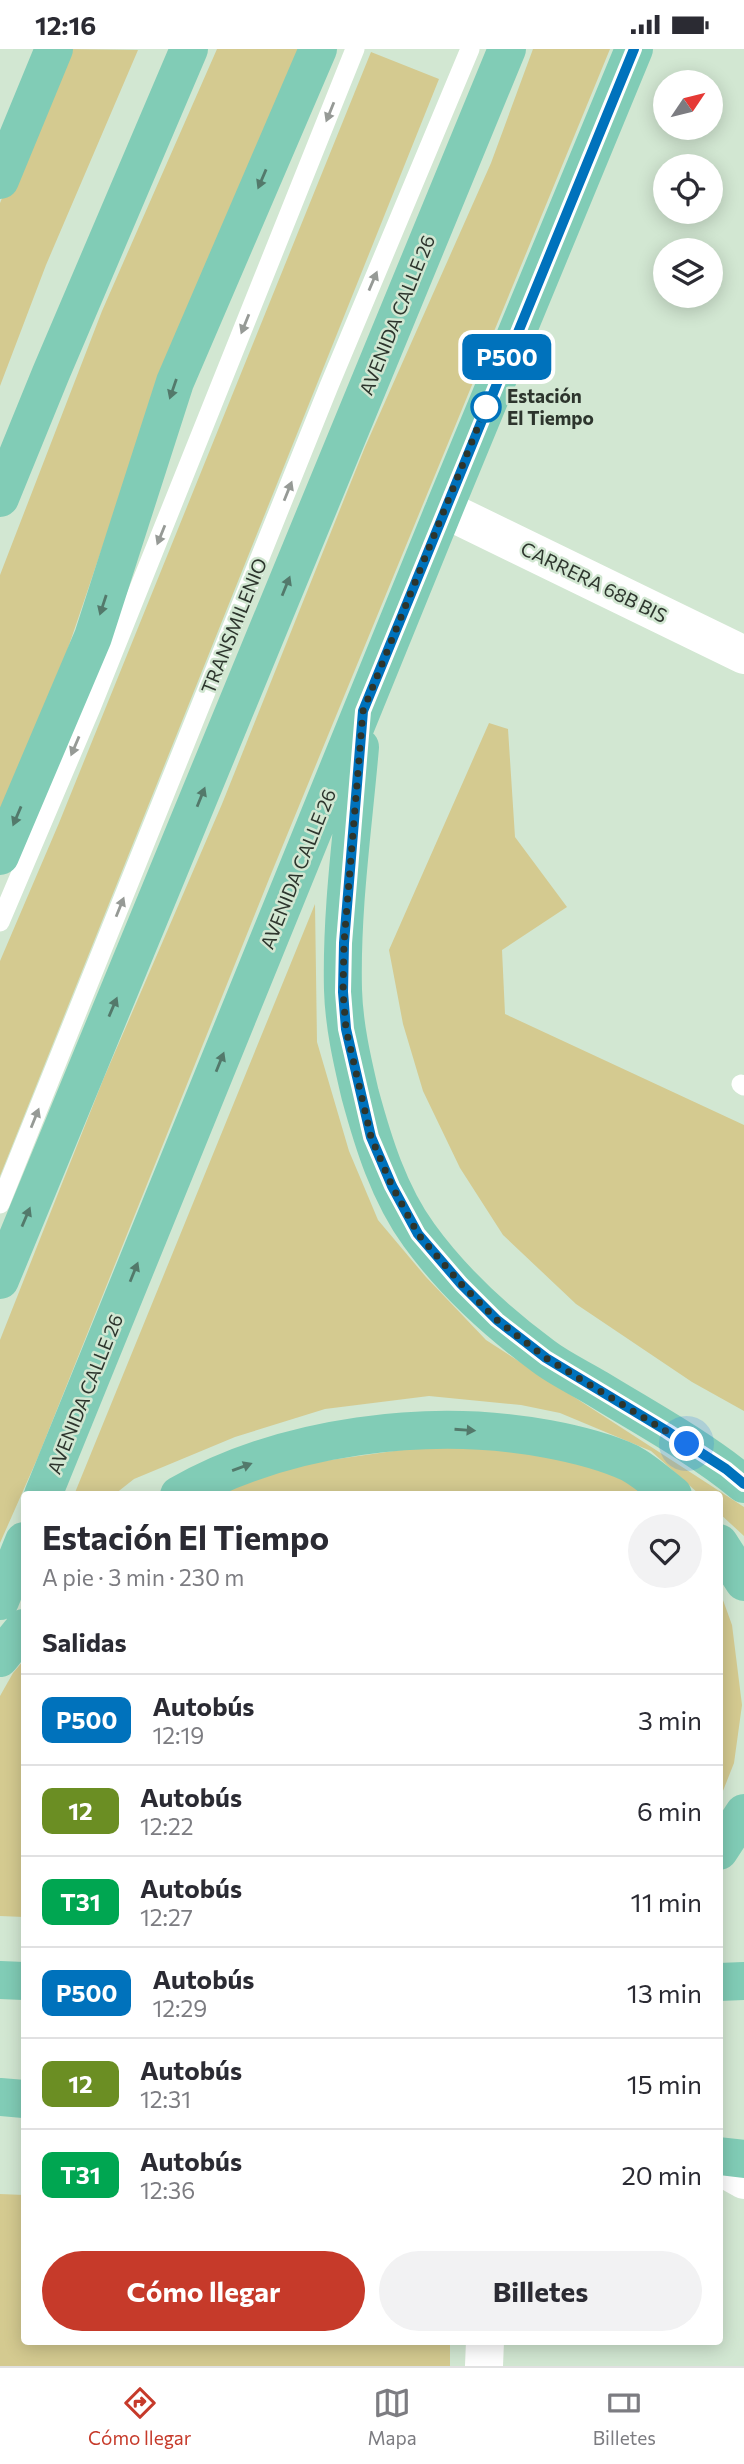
<!DOCTYPE html>
<html lang="es">
<meta charset="utf-8">
<style>
:root{--surface:#fff;--page:#f2f2f3;--text:#2b2b33;--muted:#7c7c81;--line:#e1e1e2;--accent:#c63a2a}
body{margin:0;font-family:Commissioner,sans-serif;background:var(--page);color:var(--text);height:100vh;display:flex;flex-direction:column;font-size:26px;white-space:nowrap}
*{box-sizing:border-box;margin:0}
p{font-size:23px;color:var(--muted)}
.icon{flex:none;width:38px;height:38px;fill:none;stroke:currentColor;stroke-width:2;stroke-linecap:round;stroke-linejoin:round}
.map{position:relative;flex:1;overflow:hidden}
.sheet{position:absolute;left:21px;top:1442px;width:702px;height:854px;display:flex;flex-direction:column;background:var(--surface);border-radius:7px;box-shadow:0 4px 18px #0003}
.sheet>*{flex:none}
.badge{padding:0 14px;border-radius:10px;font-size:24px;line-height:46px}
.needle{width:46px;rotate:55deg}
.buttons{position:absolute;left:653px;top:21px;display:grid;gap:14px}
.buttons a{display:grid;place-items:center;width:70px;height:70px;border-radius:50%;background:var(--surface);box-shadow:0 4px 18px #0003;font-size:35px}
.you{position:absolute;width:35px;height:35px;margin:-18px;border:5px solid #fff;border-radius:50%;background:#1a73e8;box-shadow:0 0 0 10px #1a73e833}
.map>.badge{position:absolute;translate:-50% -50%;box-shadow:0 0 0 4px #fff}
h2{padding:0 21px;font-size:26px;line-height:63px}
.round{display:grid;place-items:center;flex:none;width:74px;height:74px;border-radius:37px;background:var(--page)}
.summary{display:flex;align-items:center;justify-content:space-between;height:119px;padding:0 21px}
h1{font-size:33px;font-weight:700;line-height:52px}
.primary-button{display:flex;gap:14px;margin-top:auto;padding:14px 21px}
.primary-button a{flex:1;height:80px;border-radius:42px;background:var(--accent);color:#fff;font-size:28px;font-weight:700;line-height:80px;text-align:center}
.primary-button a+a{background:var(--page);color:var(--text)}
ul{padding:0;list-style:none}
li{display:flex;align-items:center;gap:21px;height:91px;padding:0 21px;border-top:2px solid var(--line)}
li div{flex:1}
li b{display:block;font-size:26px}
li em{font-style:normal}
li .badge{min-width:77px;font-weight:700;text-align:center}
.status{display:flex;justify-content:space-between;align-items:center;height:49px;padding:0 35px;background:var(--surface);direction:ltr}
.status svg{height:19px;fill:currentColor}
.dock{display:flex;justify-content:space-around;align-items:center;height:98px;border-top:2px solid var(--line);background:var(--surface);font-size:19px;color:var(--muted)}
.dock a{display:grid;justify-items:center;gap:4px}
.dock .current{color:var(--accent)}
.map>svg:first-child{display:block}
.green{fill:#d4ca90}
.lines{fill:none;stroke-linecap:round;stroke-linejoin:round}
.service{stroke:#fff;stroke-width:19}
.minor{stroke:#fff;stroke-width:38}
.tertiary{stroke:#fff;stroke-width:38}
.primary{stroke:#81ccb6;stroke-width:38}
.oneway{fill:#969a96}
.oneway2{fill:#53796b}
.line-casing{stroke:#fff;stroke-width:16}
.line{stroke:#0072bc;stroke-width:10}
.walk{stroke:#2d352d;stroke-width:7;stroke-dasharray:0 12.6}
.stop-dot{fill:#fff;stroke:#0072bc;stroke-width:3.5}
.labels{text-anchor:middle;stroke-width:5;stroke-linejoin:round;paint-order:stroke}
.street-label{font-size:19px;fill:#2d352d;stroke:#d2e7d2}
.stop-label{font-size:19px;font-weight:bold;fill:#2d352d;stroke:#d2e7d2;text-anchor:start}
</style>
<div class="status"><b>12:16</b><svg viewBox="0 0 49 12"><path d="M0 12V9h3v3zM5 12V6h3v6zM10 12V3h3v9zM15 12V0h3v12zM26 1h20v11H26zM47 4h2v5h-2z"/></svg></div>
<div class="map">
<svg width="744" height="2317" viewBox="0 0 744 2317">
<rect width="100%" height="100%" fill="#d2e7d2"/>
<path class="green" d="M64 0 138 1 46 216 0 337V154Z
M217 0H301L167 308 65 608 0 761V526L102 262Z
M533 0H610L269 830 38 1408 0 1494V1291L103 1031 222 755 365 398 491 114Z
M371 3 439 30 0 1127V912L59 774Z
M489 674 508 680 515 788 567 858 502 901 505 965 744 1076V1362L692 1333 576 1255 503 1186 460 1119 423 1042 403 975 389 901Z
M315 855 317 993 349 1102 378 1171 426 1228 486 1291 744 1458V1487L719 1464V1446L699 1445 651 1402 560 1364 521 1356 429 1347 325 1360 235 1388 134 1430 115 1445 74 1446Z
M436 1396 532 1399 607 1421 650 1446H211L295 1416Z
M719 1540 732 1576 742 1656 734 1714 719 1752Z
M24 1611V1868L0 1867V1647L13 1624Z
M0 2145 24 2146V2292L450 2293V2317H0Z"/>
<g class="lines">
<path class="service" d="M0 873 91 659 355 0
M741 1035 744 1037
M0 1155 329 337 470 0"/>
<path class="minor" d="M444 460 744 606
M484 2317 485 2292"/>
<path class="tertiary" d="M719 2117 744 2131"/>
<path class="primary" d="M0 131 54 0
M0 449 51 324 189 0
M360 698C353 779 341 860 343 941 344 976 352 1011 360 1045 373 1093 389 1145 419 1186 453 1233 497 1273 543 1307 560 1320 580 1329 598 1340 647 1370 699 1398 744 1435
M0 807 93 588 175 333 318 0
M0 1231 507 0
M43 1446 444 460 634 0
M179 1446C285 1386 430 1368 548 1390 575 1395 604 1402 630 1414 645 1422 659 1435 673 1446
M719 1494 744 1533
M0 1552 24 1492
M0 1609 24 1579
M719 1802 744 1764
M0 1931 24 1932
M719 1933 744 1932
M0 2048 24 2050
M719 2107 744 2110"/>
</g>
<defs><path id="oneway-solid" d="M-6-.8H1V-3.2L6.5 0L1 3.2V.8H-6Z" transform="scale(1.75)"/></defs>
<g class="oneway">
<use href="#oneway-solid" transform="translate(330 63) rotate(112)"/>
<use href="#oneway-solid" transform="translate(373 232) rotate(-67)"/>
<use href="#oneway-solid" transform="translate(245 275) rotate(112)"/>
<use href="#oneway-solid" transform="translate(288 442) rotate(-68)"/>
<use href="#oneway-solid" transform="translate(161 486) rotate(112)"/>
<use href="#oneway-solid" transform="translate(75 697) rotate(113)"/>
<use href="#oneway-solid" transform="translate(120 858) rotate(-68)"/>
<use href="#oneway-solid" transform="translate(35 1069) rotate(-68)"/>
</g>
<g class="oneway2">
<use href="#oneway-solid" transform="translate(262 130) rotate(113)"/>
<use href="#oneway-solid" transform="translate(173 340) rotate(109)"/>
<use href="#oneway-solid" transform="translate(286 537) rotate(-68)"/>
<use href="#oneway-solid" transform="translate(103 556) rotate(108)"/>
<use href="#oneway-solid" transform="translate(201 748) rotate(-68)"/>
<use href="#oneway-solid" transform="translate(17 767) rotate(113)"/>
<use href="#oneway-solid" transform="translate(113 958) rotate(-67)"/>
<use href="#oneway-solid" transform="translate(220 1013) rotate(-68)"/>
<use href="#oneway-solid" transform="translate(26 1168) rotate(-67)"/>
<use href="#oneway-solid" transform="translate(134 1223) rotate(-68)"/>
<use href="#oneway-solid" transform="translate(465 1381) rotate(4)"/>
<use href="#oneway-solid" transform="translate(242 1418) rotate(-20)"/>
</g>
<g class="lines">
<g class="line-casing">
<path id="line" d="M634 0 363 662 344 894 343 943 346 980 371 1088 392 1137 418 1185 461 1235 497 1271 546 1309 667 1382 726 1420 744 1435"/>
</g>
<use href="#line" class="line"/>
<path class="walk" d="M486 358 363 662 344 894 343 943 346 980 371 1088 392 1137 418 1185 461 1235 497 1271 546 1309 687 1395"/>
</g>
<circle class="stop-dot" cx="486" cy="358" r="14"/>
<g class="labels">
<g class="street-label">
<text transform="translate(397 266) rotate(-68)" y="7">AVENIDA CALLE 26</text>
<text transform="translate(594 533) rotate(26)" y="7">CARRERA 68B BIS</text>
<text transform="translate(234 577) rotate(-68)" y="7">TRANSMILENIO</text>
<text transform="translate(298 820) rotate(-68)" y="7">AVENIDA CALLE 26</text>
<text transform="translate(85 1345) rotate(-68)" y="7">AVENIDA CALLE 26</text>
</g>
<g class="stop-label">
<text x="507" y="354">Estación<tspan x="507" dy="22">El Tiempo</tspan></text>
</g>
</g>
</svg>
<div class="buttons">
<a><svg class="needle" viewBox="-14 -14 28 28"><path d="M0-13l5 13h-10z" fill="#e53935"/><path d="M0 13l5-13h-10z" fill="#7c7c81"/></svg></a>
<a><svg class="icon" aria-label="locate" viewBox="0 0 24 24"><circle cx="12" cy="12" r="6"/><path d="M12 2v4M12 18v4M2 12h4M18 12h4"/></svg></a>
<a><svg class="icon" aria-label="layers" viewBox="0 0 24 24"><path d="M12 4l9 5-9 5-9-5zM3 14l9 5 9-5"/></svg></a>
</div>
<div class="you" style="left:687px;top:1395px"></div>
<b class="badge" style="left:507px;top:308px;background:#0072bc;color:#fff">P500</b>
<section class="sheet">
<div class="summary"><div><h1>Estación El Tiempo</h1><p>A pie · 3 min · 230 m</p></div><a class="round"><svg class="icon" aria-label="heart" viewBox="0 0 24 24"><path d="M12 20l-8-8c-3-5 5-10 8-4 3-6 11-1 8 4z"/></svg></a></div>
<h2>Salidas</h2>
<ul>
<li><span class="badge" style="background:#0072bc;color:#fff">P500</span><div><b>Autobús</b><p>12:19</p></div><em>3 min</em></li>
<li><span class="badge" style="background:#6b8e23;color:#fff">12</span><div><b>Autobús</b><p>12:22</p></div><em>6 min</em></li>
<li><span class="badge" style="background:#00a651;color:#fff">T31</span><div><b>Autobús</b><p>12:27</p></div><em>11 min</em></li>
<li><span class="badge" style="background:#0072bc;color:#fff">P500</span><div><b>Autobús</b><p>12:29</p></div><em>13 min</em></li>
<li><span class="badge" style="background:#6b8e23;color:#fff">12</span><div><b>Autobús</b><p>12:31</p></div><em>15 min</em></li>
<li><span class="badge" style="background:#00a651;color:#fff">T31</span><div><b>Autobús</b><p>12:36</p></div><em>20 min</em></li>
</ul>
<div class="primary-button"><a>Cómo llegar</a><a>Billetes</a></div>
</section>
</div>
<nav class="dock">
<a class="current"><svg class="icon" aria-label="directions" viewBox="0 0 24 24"><path d="M12 3l9 9-9 9-9-9zM9 14v-3h6M13 9l2 2-2 2"/></svg>Cómo llegar</a>
<a><svg class="icon" aria-label="map" viewBox="0 0 24 24"><path d="M3 6l6-2 6 2 6-2v14l-6 2-6-2-6 2zM9 4v14M15 6v14"/></svg>Mapa</a>
<a><svg class="icon" aria-label="tickets" viewBox="0 0 24 24"><path d="M3 7h18v10H3zM15 7v10"/></svg>Billetes</a>
</nav>
